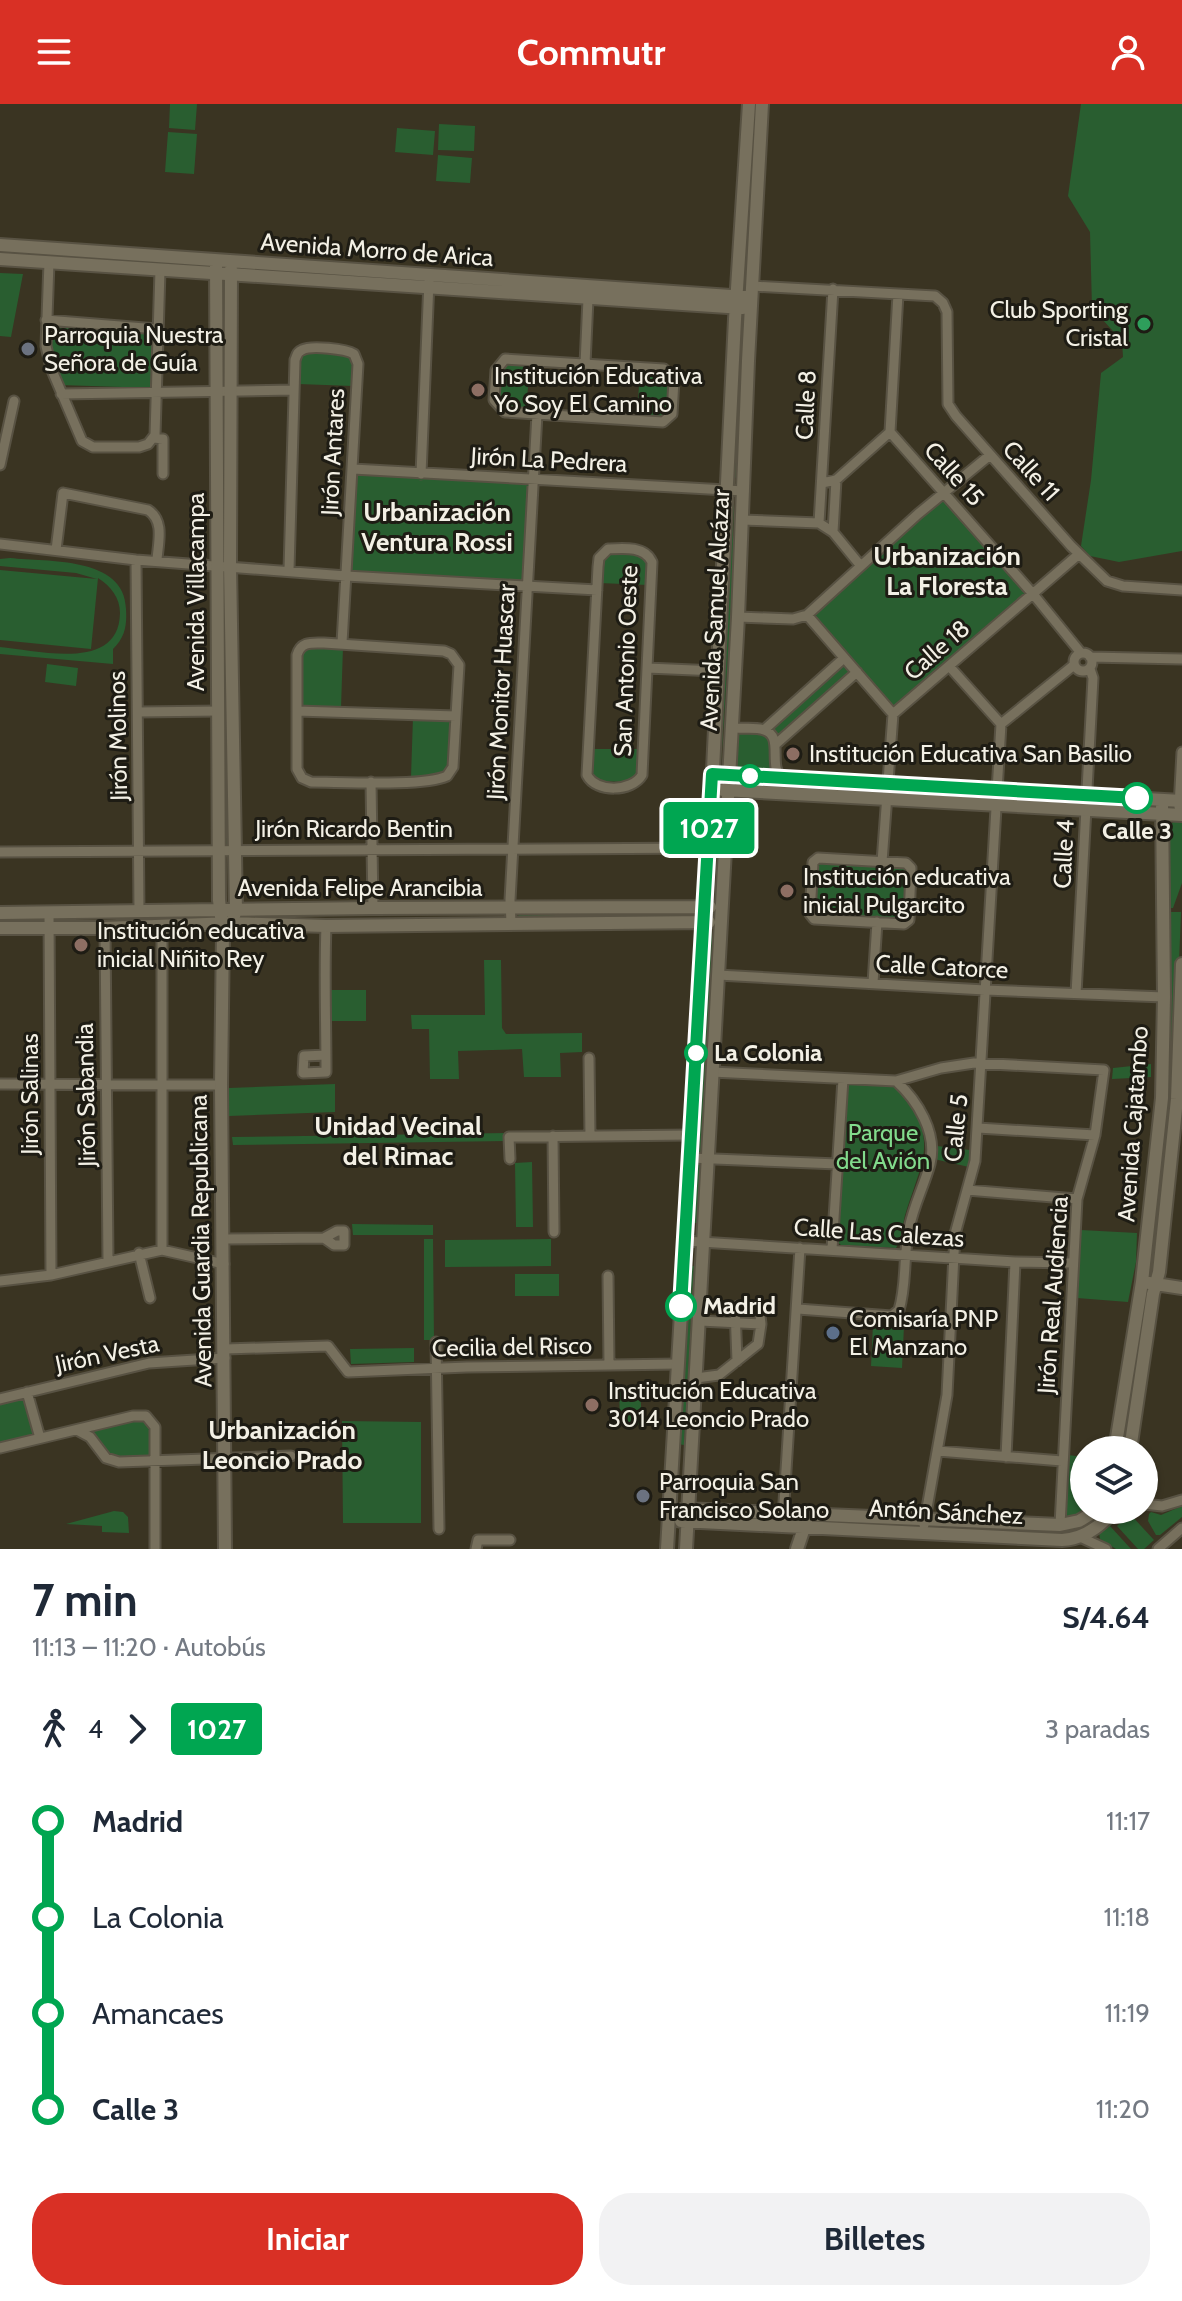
<!DOCTYPE html>
<html lang="es">
<meta charset="utf-8">
<style>
:root{--surface:#fff;--page:#f2f2f3;--text:#1f2937;--muted:#747a83;--accent:#d93025}
body{margin:0;font-family:Cabin,sans-serif;background:var(--page);color:var(--text);height:100vh;display:flex;flex-direction:column;font-size:30px;white-space:nowrap}
*{box-sizing:border-box;margin:0}
p{font-size:26px;color:var(--muted)}
.icon{flex:none;width:44px;height:44px;fill:none;stroke:currentColor;stroke-width:2;stroke-linecap:round;stroke-linejoin:round}
.map{position:relative;height:1445px;overflow:hidden}
.panel{display:flex;flex-direction:column;background:var(--surface);flex:1}
.panel>*{flex:none}
.badge{padding:0 16px;border-radius:6px;font-size:28px;line-height:52px}
.tools{position:absolute;left:1070px;top:1332px;display:grid;gap:16px}
.tools a{display:grid;place-items:center;width:88px;height:88px;border-radius:50%;background:var(--surface);box-shadow:0 2px 6px #0004;font-size:40px}
.map>.badge{position:absolute;translate:-50% -50%;box-shadow:0 0 0 4px #fff}
.legs{display:flex;align-items:center;gap:12px;height:88px;padding:0 32px;font-size:26px}
.legs p{margin-inline-start:auto}
.overview{display:flex;align-items:center;justify-content:space-between;height:136px;padding:0 32px}
h1{font-size:44px;font-weight:700;line-height:60px}
.action{display:flex;gap:16px;margin-top:auto;padding:16px 32px}
.action a{flex:1;height:92px;border-radius:32px;background:var(--accent);color:#fff;font-size:32px;font-weight:700;line-height:92px;text-align:center}
.action a+a{background:var(--page);color:var(--text)}
ul{padding:0 32px;list-style:none}
li{display:flex;align-items:center;gap:28px;height:96px;font-size:30px}
li i{display:grid;place-items:center;width:12px;height:100%;margin:0 10px;background:currentColor}
li i::after{content:'';width:20px;height:20px;margin:-10px;border:6px solid;border-radius:50%;background:var(--surface)}
li p{margin-inline-start:auto}
li:first-child i{background:linear-gradient(#0000 50%,currentColor 0)}
li:last-child i{background:linear-gradient(currentColor 50%,#0000 0)}
header{display:flex;justify-content:space-between;align-items:center;height:104px;padding:0 32px;background:var(--accent);color:#fff;font-size:36px;font-weight:700}
.map>svg:first-child{display:block}
.green{fill:#295e30}
.lines{fill:none;stroke-linecap:round;stroke-linejoin:round}
.street-casing{stroke:#585243;stroke-width:13}
.secondary-casing{stroke:#585243;stroke-width:16}
.street{stroke:#77705d;stroke-width:9}
.secondary{stroke:#77705d;stroke-width:12}
.line-1-casing{stroke:#fff;stroke-width:18}
.line-1{stroke:#00a651;stroke-width:12}
.leisure-dot{fill:#2e9e5b;stroke:#1e1c14;stroke-width:3}
.worship-dot{fill:#6b7280;stroke:#1e1c14;stroke-width:3}
.education-dot{fill:#8d6e63;stroke:#1e1c14;stroke-width:3}
.stop-1-dot{fill:#fff;stroke:#00a651;stroke-width:4}
.service-dot{fill:#5c6f8a;stroke:#1e1c14;stroke-width:3}
.labels{text-anchor:middle;stroke-width:6;stroke-linejoin:round;paint-order:stroke}
.street-label{font-size:24px;fill:#f3f0e5;stroke:#1e1c14}
.poi-label{font-size:24px;fill:#f3f0e5;stroke:#1e1c14;text-anchor:start}
.stop-label{font-size:24px;font-weight:bold;fill:#f3f0e5;stroke:#1e1c14;text-anchor:start}
.park-label{font-size:24px;fill:#82db8c;stroke:#1e1c14}
.neighbourhood-label{font-size:26px;font-weight:bold;fill:#f3f0e5;stroke:#1e1c14}
</style>
<header><svg class="icon" aria-label="menu" viewBox="0 0 24 24"><path d="M4 6h16M4 12h16M4 18h16"/></svg>Commutr<svg class="icon" aria-label="person" viewBox="0 0 24 24"><circle cx="12" cy="8" r="4"/><path d="M4 21q1-7 8-7t8 7"/></svg></header>
<div class="map">
<svg width="1182" height="1445" viewBox="0 0 1182 1445">
<rect width="100%" height="100%" fill="#3a3422"/>
<path class="green" d="M170 0H197L195 26 169 24Z
M1081 0H1182V447L1119 458 1090 452 1081 442 1091 376 1101 269 1123 253 1122 237 1092 204 1090 128 1068 92Z
M439 20 475 22 474 47 438 46Z
M397 24 435 27 433 51 395 48Z
M168 28 197 30 194 70 165 68Z
M438 51 472 54 470 79 436 77Z
M0 169 23 170 11 233 0 232Z
M744 214 738 374 731 373 741 215Z
M50 219 152 229 153 284 60 281 51 254Z
M308 248 350 252 354 259 353 282 298 280V256Z
M506 258 530 259 526 307 505 306 498 301 497 271Z
M640 266 664 269 671 276 670 309 663 315 637 312Z
M358 368 529 379 523 476 520 478 351 469 349 465 355 372Z
M732 393 734 395 733 434 735 439 721 662Z
M943 394 1028 487 1027 491 896 605 816 516 815 510Z
M605 448H639L648 453V481L599 479 601 453Z
M10 454C47 458 125 452 126 505 127 522 125 533 113 545V560L0 550V543C37 546 119 569 120 509 120 494 111 482 98 474L91 545 0 536V466L97 475 76 469 0 462V455Z
M221 468H226L227 740H222Z
M306 542 343 543 341 604 302 603 301 600V545Z
M47 560 78 564 76 582 45 578Z
M842 560 850 568 775 633 771 623Z
M413 613 453 617 451 662 441 672 411 673Z
M735 629C773 629 774 629 772 668L739 666 735 663Z
M589 645H639L638 670 630 678 597 677 590 670Z
M1175 717H1182V779L1173 804H1166L1168 722Z
M818 758 907 763 904 816 814 811Z
M695 808 692 812 520 813 518 811Z
M1166 808H1181L1174 986 1170 989 1168 988 1170 875Z
M708 826 712 827V865L697 1119H694L696 1091 693 1083Z
M484 856H501L502 924 506 930 582 929V948L560 949 561 973H524L522 945 458 947 459 975H430L429 925H412L411 911H485Z
M329 886H366V917H329Z
M1151 960V973L1112 975 1113 964Z
M848 978 898 982C938 1036 925 1049 906 1108 902 1120 903 1134 896 1144L841 1141 836 1137 844 981Z
M335 980V1008L229 1012V984Z
M1167 998 1171 1000 1153 1175 1147 1174Z
M507 1029 506 1037 233 1041 232 1033Z
M937 1042 970 1046 969 1063 934 1055 935 1043Z
M532 1058 533 1123H516L515 1059Z
M352 1120 433 1121V1131H353Z
M1081 1126 1137 1129 1136 1158 1128 1198 1077 1194Z
M424 1135H433L434 1236H424Z
M551 1135V1162L445 1163V1136Z
M694 1162 684 1341 678 1340 688 1163Z
M515 1170H559V1192H515Z
M873 1220 904 1222 902 1264 871 1262Z
M414 1244V1258L351 1260 350 1245Z
M619 1282H640L642 1321 620 1320Z
M24 1294 26 1296 34 1331 0 1341V1300Z
M136 1317H144L150 1324 152 1349 150 1352H108L92 1330 93 1326Z
M342 1317 421 1318V1419H343Z
M1068 1351 1084 1353V1406H1090L1064 1416Z
M1182 1402V1413L1160 1431H1156L1148 1417 1149 1410 1151 1408 1161 1411Z
M1118 1406 1125 1408 1110 1422 1131 1445H1116L1100 1435 1099 1428Z
M114 1407 123 1408 128 1413 129 1429 102 1428V1422L66 1420Z
M1130 1410 1154 1436 1144 1445H1138L1117 1422Z"/>
<g class="lines">
<g class="street-casing">
<path id="street" d="M49 158 46 242 51 264 82 337 93 343H139L148 340 155 331 160 166
M752 182 935 192 943 199 947 208 948 300 956 312 1071 442 1107 477 1123 482 1182 486
M46 216 157 225
M505 255 664 265 674 276 672 310 663 318 505 308 494 296 496 266Z
M585 260 588 195
M61 290 294 286
M890 328 1033 490 1081 549
M890 328 898 190
M154 334 163 335V370
M0 361 14 297
M353 365 744 387
M421 370 429 177
M822 379 836 376 890 328
M742 416 819 419 833 428 860 461
M819 419 833 185
M833 428 836 376
M0 440 136 456 346 472 597 486
M608 445C624 444 645 442 652 458L642 671C632 688 596 689 587 671L598 463 599 454Z
M56 446 63 389 148 406C165 417 158 439 157 456
M136 456 139 808
M289 466 295 256C297 251 297 248 302 246 311 241 346 245 354 250L358 260 342 539
M807 511 893 610
M738 513 793 515 807 511 918 410 990 351
M324 539 444 547 451 550 459 561 453 663 447 672C423 683 341 678 311 678L302 674 297 665V551C301 537 312 539 324 539Z
M1074 558a9 9 0 1 1 18 0a9 9 0 1 1-18 0Z
M1090 553 1182 555
M949 562 1001 620
M647 564 717 567
M297 607 456 612
M138 608 219 607
M893 610 1079 450
M732 620 736 624C745 625 756 623 764 626 784 632 768 660 781 674
M1001 620 1074 561
M764 626 844 554
M776 640 857 568
M371 678 373 804
M1179 703 1182 648
M0 748 708 744
M818 754 906 759 911 764 909 816 904 820 814 815 810 810 813 758Z
M882 758 893 610
M49 809 51 1171
M511 819 510 796 537 310
M162 822V1146
M326 822C324 870 326 919 326 968L303 969 304 952 326 951
M105 824 108 1157
M718 871 985 886 1164 893
M873 879 877 818
M1076 890 1093 574 1090 565
M589 954 590 1032
M712 968 896 977 941 964 974 959 1104 966 1095 1031 1077 1095 1060 1421
M0 980 221 981
M978 1024 1095 1031
M553 1032 554 1128
M690 1054 838 1060
M510 1055 509 1033 691 1031
M967 1086 1077 1095
M224 1135 324 1134 337 1127H344V1141H334L324 1134
M685 1137 1015 1158 1072 1159
M832 1145 843 975
M139 1149 150 1194
M608 1172 609 1261
M0 1177 51 1171 162 1146 224 1160
M798 1205 892 1212 899 1206C907 1180 903 1152 909 1125 913 1103 924 1082 930 1060 938 1029 917 996 896 977
M700 1217 761 1220
M436 1238 439 1425
M225 1245 328 1242 348 1268 467 1263 678 1260
M696 1274 719 1271 758 1240 761 1220 759 1204 738 1202 735 1205 737 1257
M27 1288 40 1334
M0 1295 149 1259 225 1254
M77 1326 90 1333 106 1354 119 1358 291 1352
M0 1344 133 1312H146L155 1323V1445
M938 1347 1062 1357
M1006 1353 1015 1158
M1144 1400 1162 1402 1182 1396
M783 1414 800 1144
M924 1421 947 1291 955 1130 975 1057 1001 620
M1080 1433 1106 1445
M476 1445 478 1436H510
M1158 1445 1182 1424"/>
</g>
<g class="secondary-casing">
<path id="secondary" d="M0 141 745 193
M0 155 743 204
M216 157 219 796 223 829 221 981 225 1445
M231 165 230 462 236 807 233 814
M724 671 1182 697
M723 686 1182 711
M0 809 373 804 710 803
M0 824H105L231 819 326 822 709 818
M1149 1179 1182 1184
M1115 1346 1142 1178 1162 994 1164 893 1162 696
M1130 1346 1153 1190 1159 1168 1177 995 1182 860
M684 1405 1060 1421 1079 1417 1097 1406
M681 1417 1062 1436C1084 1435 1100 1423 1114 1406
M667 1445 712 686 735 215 749 0
M686 1445 738 513 748 257 762 0
M797 1445 806 1418"/>
</g>
<use href="#street" class="street"/>
<use href="#secondary" class="secondary"/>
</g>
<g class="lines">
<g class="line-1-casing">
<path id="line-1" d="M681 1202 712 670 1137 694"/>
</g>
<use href="#line-1" class="line-1"/>
</g>
<circle class="leisure-dot" cx="1144" cy="220" r="8"/>
<g class="worship-dot">
<circle cx="28" cy="245" r="8"/>
<circle cx="643" cy="1392" r="8"/>
</g>
<g class="education-dot">
<circle cx="478" cy="286" r="8"/>
<circle cx="793" cy="650" r="8"/>
<circle cx="787" cy="787" r="8"/>
<circle cx="81" cy="841" r="8"/>
<circle cx="592" cy="1301" r="8"/>
</g>
<g class="stop-1-dot">
<circle cx="750" cy="672" r="10"/>
<circle cx="1137" cy="694" r="14"/>
<circle cx="696" cy="949" r="10"/>
<circle cx="681" cy="1202" r="14"/>
</g>
<circle class="service-dot" cx="833" cy="1229" r="8"/>
<g class="labels">
<g class="street-label">
<text transform="translate(377 146) rotate(4)" y="8">Avenida Morro de Arica</text>
<text transform="translate(806 301) rotate(-87)" y="8">Calle 8</text>
<text transform="translate(333 348) rotate(-87)" y="8">Jirón Antares</text>
<text transform="translate(549 356) rotate(3)" y="8">Jirón La Pedrera</text>
<text transform="translate(1031 367) rotate(48)" y="8">Calle 11</text>
<text transform="translate(954 370) rotate(48)" y="8">Calle 15</text>
<text transform="translate(196 488) rotate(-90)" y="8">Avenida Villacampa</text>
<text transform="translate(715 506) rotate(-87)" y="8">Avenida Samuel Alcázar</text>
<text transform="translate(937 546) rotate(-41)" y="8">Calle 18</text>
<text transform="translate(626 557) rotate(-88)" y="8">San Antonio Oeste</text>
<text transform="translate(501 588) rotate(-87)" y="8">Jirón Monitor Huascar</text>
<text transform="translate(118 632) rotate(-91)" y="8">Jirón Molinos</text>
<text x="354" y="733">Jirón Ricardo Bentin</text>
<text transform="translate(1064 750) rotate(-87)" y="8">Calle 4</text>
<text x="360" y="792">Avenida Felipe Arancibia</text>
<text transform="translate(942 863) rotate(3)" y="8">Calle Catorce</text>
<text transform="translate(30 990) rotate(-90)" y="8">Jirón Salinas</text>
<text transform="translate(86 991) rotate(-91)" y="8">Jirón Sabandia</text>
<text transform="translate(1133 1020) rotate(-86)" y="8">Avenida Cajatambo</text>
<text transform="translate(956 1024) rotate(-84)" y="8">Calle 5</text>
<text transform="translate(879 1129) rotate(4)" y="8">Calle Las Calezas</text>
<text transform="translate(201 1137) rotate(-91)" y="8">Avenida Guardia Republicana</text>
<text transform="translate(1053 1191) rotate(-86)" y="8">Jirón Real Audiencia</text>
<text transform="translate(512 1243) rotate(-1)" y="8">Cecilia del Risco</text>
<text transform="translate(107 1250) rotate(-12)" y="8">Jirón Vesta</text>
<text transform="translate(946 1408) rotate(3)" y="8">Antón Sánchez</text>
</g>
<g class="poi-label">
<text x="1128" y="214" text-anchor="end">Club Sporting<tspan x="1128" dy="28">Cristal</tspan></text>
<text x="44" y="239">Parroquia Nuestra<tspan x="44" dy="28">Señora de Guía</tspan></text>
<text x="494" y="280">Institución Educativa<tspan x="494" dy="28">Yo Soy El Camino</tspan></text>
<text x="809" y="658">Institución Educativa San Basilio</text>
<text x="803" y="781">Institución educativa<tspan x="803" dy="28">inicial Pulgarcito</tspan></text>
<text x="97" y="835">Institución educativa<tspan x="97" dy="28">inicial Niñito Rey</tspan></text>
<text x="849" y="1223">Comisaría PNP<tspan x="849" dy="28">El Manzano</tspan></text>
<text x="608" y="1295">Institución Educativa<tspan x="608" dy="28">3014 Leoncio Prado</tspan></text>
<text x="659" y="1386">Parroquia San<tspan x="659" dy="28">Francisco Solano</tspan></text>
</g>
<g class="stop-label">
<text x="1137" y="735" text-anchor="middle">Calle 3</text>
<text x="714" y="957">La Colonia</text>
<text x="703" y="1210">Madrid</text>
</g>
<g class="park-label">
<text x="883" y="1037">Parque<tspan x="883" dy="28">del Avión</tspan></text>
</g>
<g class="neighbourhood-label">
<text x="437" y="417">Urbanización<tspan x="437" dy="30">Ventura Rossi</tspan></text>
<text x="947" y="461">Urbanización<tspan x="947" dy="30">La Floresta</tspan></text>
<text x="398" y="1031">Unidad Vecinal<tspan x="398" dy="30">del Rimac</tspan></text>
<text x="282" y="1335">Urbanización<tspan x="282" dy="30">Leoncio Prado</tspan></text>
</g>
</g>
</svg>
<div class="tools">
<a><svg class="icon" aria-label="layers" viewBox="0 0 24 24"><path d="M12 4l9 5-9 5-9-5zM3 14l9 5 9-5"/></svg></a>
</div>
<b class="badge" style="left:709px;top:724px;background:#00a651;color:#fff">1027</b>
</div>
<section class="panel">
<div class="overview"><div><h1>7 min</h1><p>11:13 – 11:20 · Autobús</p></div><b>S/4.64</b></div>
<div class="legs"><svg class="icon" aria-label="walk" viewBox="0 0 24 24"><circle cx="13" cy="4" r="2"/><path d="M13 8l-2 6 4 7M11 14l-3 7M7 12l3-4h3l4 4"/></svg>4<svg class="icon" aria-label="forward" viewBox="0 0 24 24"><path d="M9 5l7 7-7 7"/></svg><b class="badge" style="background:#00a651;color:#fff">1027</b><p>3 paradas</p></div>
<ul>
<li><i style="color:#00a651"></i><b>Madrid</b><p>11:17</p></li>
<li><i style="color:#00a651"></i><span>La Colonia</span><p>11:18</p></li>
<li><i style="color:#00a651"></i><span>Amancaes</span><p>11:19</p></li>
<li><i style="color:#00a651"></i><b>Calle 3</b><p>11:20</p></li>
</ul>
<div class="action"><a>Iniciar</a><a>Billetes</a></div>
</section>
